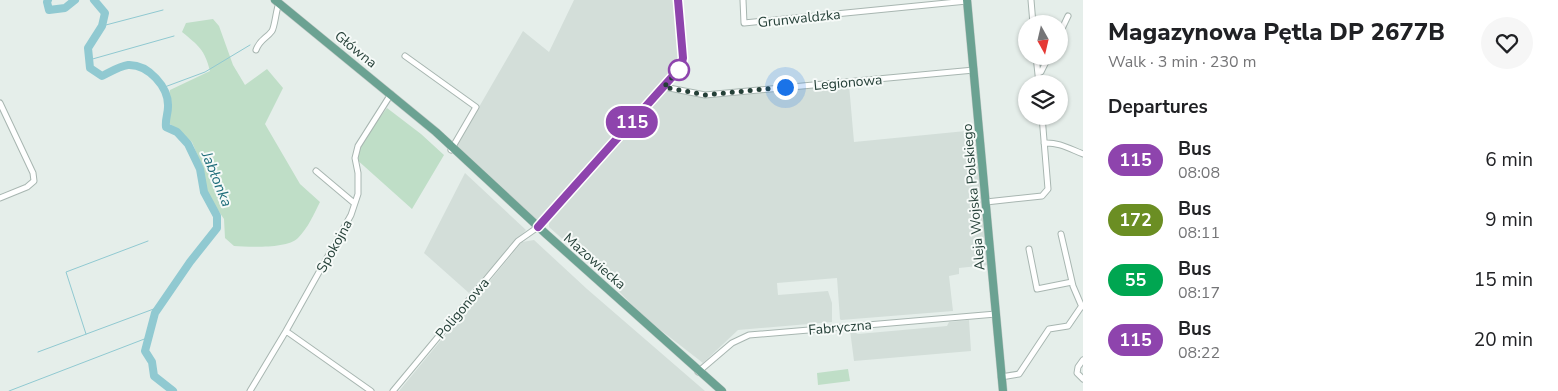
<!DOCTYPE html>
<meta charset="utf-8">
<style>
:root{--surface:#fff;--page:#f6f6f6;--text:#202124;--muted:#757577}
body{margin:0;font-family:"Nunito Sans",sans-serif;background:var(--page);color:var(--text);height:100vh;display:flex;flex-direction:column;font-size:19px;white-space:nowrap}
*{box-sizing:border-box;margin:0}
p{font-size:16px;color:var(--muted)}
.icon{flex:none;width:28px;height:28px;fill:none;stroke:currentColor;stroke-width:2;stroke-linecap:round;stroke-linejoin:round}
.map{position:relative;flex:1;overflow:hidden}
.drawer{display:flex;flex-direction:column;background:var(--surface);width:475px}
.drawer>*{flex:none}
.badge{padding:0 10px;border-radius:16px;font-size:18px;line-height:32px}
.needle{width:32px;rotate:172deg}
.tools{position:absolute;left:1018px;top:15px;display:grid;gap:10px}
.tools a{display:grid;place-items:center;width:50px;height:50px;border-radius:50%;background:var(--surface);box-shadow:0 1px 4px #0004;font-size:25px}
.you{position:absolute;width:25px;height:25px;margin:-12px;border:4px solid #fff;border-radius:50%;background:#1a73e8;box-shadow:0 0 0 8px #1a73e833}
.map>.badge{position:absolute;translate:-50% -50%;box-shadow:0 0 0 2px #fff}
h2{padding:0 25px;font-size:19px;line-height:45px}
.round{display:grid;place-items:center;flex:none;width:52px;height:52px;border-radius:26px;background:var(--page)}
.summary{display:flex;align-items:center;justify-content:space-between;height:85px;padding:0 25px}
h1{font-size:24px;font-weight:800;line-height:38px}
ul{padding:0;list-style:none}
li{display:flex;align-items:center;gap:15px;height:60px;padding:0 25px}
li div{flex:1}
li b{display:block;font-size:19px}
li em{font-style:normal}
li .badge{min-width:55px;font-weight:700;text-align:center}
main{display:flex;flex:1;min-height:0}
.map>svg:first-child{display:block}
.built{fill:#d3ded9}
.green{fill:#bfdec7}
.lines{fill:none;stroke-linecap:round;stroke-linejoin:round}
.stream{stroke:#90c9d1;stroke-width:1}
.river{stroke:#90c9d1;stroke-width:8}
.minor-casing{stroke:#a8b6b1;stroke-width:7}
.primary-casing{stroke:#c2cac7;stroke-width:9}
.minor{stroke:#fff;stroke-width:5}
.primary{stroke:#6ba292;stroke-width:8}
.line-casing{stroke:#fff;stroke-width:11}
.line{stroke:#8e44ad;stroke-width:8}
.walk{stroke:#254038;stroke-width:5;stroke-dasharray:0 9}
.stop-dot{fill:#fff;stroke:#8e44ad;stroke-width:2.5}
.labels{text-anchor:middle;stroke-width:4;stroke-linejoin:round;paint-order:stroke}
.street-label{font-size:14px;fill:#254038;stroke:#f6faf8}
.water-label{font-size:15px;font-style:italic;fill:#206e7b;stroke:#f6faf8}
</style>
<main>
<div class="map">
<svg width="1083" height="391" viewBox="0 0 1083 391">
<rect width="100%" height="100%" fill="#e5eeea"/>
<path class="built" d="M574 0H674L679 58 678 66 537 222 454 146 476 108 479 107 523 31 549 52Z
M849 85 854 142 976 130 988 265 959 268V274L949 276 953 311 841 320 840 319 837 278 777 283 778 295 828 291 832 303V322L738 330 703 363 645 318 603 275 549 227V223L665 91 705 98Z
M465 173 526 230 469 293 424 253Z
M534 240 587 289 705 391H399L522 242Z
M969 320 971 351 854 361 850 330 858 334 947 326 949 322Z"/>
<path class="green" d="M213 19 219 26 233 65 245 85 267 69 283 88 265 124 300 184 320 202C314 214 308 228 298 238 287 249 249 247 234 246L225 238 224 219 207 194 201 164 192 142 169 123 171 107 168 97 170 90 210 71C205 50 198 45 182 32L186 23Z
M387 108 421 134 444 155 412 209 355 158 358 146Z
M848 369 850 381 818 385 817 373Z"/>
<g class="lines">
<path class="stream" d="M102 26 163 10
M89 60 174 36
M162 88 205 72 250 45
M86 334 66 272 148 241
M38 352 159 307
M9 391 147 338"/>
<path class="river" d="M48 0 47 2 49 10 65 8 75 0
M94 0 105 13 102 26 88 48 90 68 102 76C110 72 120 66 128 65 148 64 169 87 168 107 168 114 165 119 166 127L177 132 188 144 200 169 204 192 217 216V228L190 262 155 313 145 351 152 362 154 376 173 391"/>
<g class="minor-casing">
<path id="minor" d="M743 0 744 23 967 1
M1031 0 1033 24
M1059 35 1068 16
M256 50C260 39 266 39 272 31 275 26 276 10 279 3
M405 56 476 107 451 150
M1036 56 1039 84
M1038 73 1041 72 1049 56
M664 87 705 95 974 70
M0 103 33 173 34 181 27 187 0 198
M1044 143C1059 142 1070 149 1083 154
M316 171 354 203
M986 202 1042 196 1048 189 1042 116
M1061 234 1073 286 1082 307
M1029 249 1037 289 1072 282
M286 331 371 391
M1083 360 1078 367 1077 373 1083 379
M698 372 732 343 749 335 996 314
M1001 377 1019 374 1049 329 1068 326 1081 307
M250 391 286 331 351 215 358 194V173L355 158 358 146 391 94
M393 391 518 241 538 227 681 67 683 58 678 0"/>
</g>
<g class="primary-casing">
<path id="primary" d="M275 0 436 132 545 233 722 391
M967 0 1003 391"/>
</g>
<use href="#minor" class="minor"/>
<use href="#primary" class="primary"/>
</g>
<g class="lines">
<g class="line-casing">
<path id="line" d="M538 227 681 67 683 58 678 0"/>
</g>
<use href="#line" class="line"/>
<path class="walk" d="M679 70 681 67 664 87 705 95 785 87"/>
</g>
<circle class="stop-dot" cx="679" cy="70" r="10"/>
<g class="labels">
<g class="street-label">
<text transform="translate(799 18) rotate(-6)" y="5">Grunwaldzka</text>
<text transform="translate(356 49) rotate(39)" y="5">Główna</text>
<text transform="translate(848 82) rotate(-5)" y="5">Legionowa</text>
<text transform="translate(973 197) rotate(-95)" y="5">Aleja Wojska Polskiego</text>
<text transform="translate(334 246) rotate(-61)" y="5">Spokojna</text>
<text transform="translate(595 261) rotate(41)" y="5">Mazowiecka</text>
<text transform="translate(462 308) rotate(-50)" y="5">Poligonowa</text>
<text transform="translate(840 327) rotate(-5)" y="5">Fabryczna</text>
</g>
<g class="water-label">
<text transform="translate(217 179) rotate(68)" y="5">Jabłonka</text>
</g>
</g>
</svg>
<div class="tools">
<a><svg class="needle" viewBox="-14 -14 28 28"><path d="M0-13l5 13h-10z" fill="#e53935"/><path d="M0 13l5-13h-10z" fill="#757577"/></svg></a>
<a><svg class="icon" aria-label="layers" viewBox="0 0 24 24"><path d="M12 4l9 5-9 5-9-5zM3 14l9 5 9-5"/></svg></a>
</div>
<div class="you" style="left:785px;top:87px"></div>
<b class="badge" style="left:632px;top:122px;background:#8e44ad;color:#fff">115</b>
</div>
<section class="drawer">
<div class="summary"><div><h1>Magazynowa Pętla DP 2677B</h1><p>Walk · 3 min · 230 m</p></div><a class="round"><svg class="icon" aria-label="heart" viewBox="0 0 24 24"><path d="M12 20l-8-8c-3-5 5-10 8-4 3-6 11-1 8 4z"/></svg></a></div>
<h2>Departures</h2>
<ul>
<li><span class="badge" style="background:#8e44ad;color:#fff">115</span><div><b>Bus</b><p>08:08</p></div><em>6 min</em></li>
<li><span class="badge" style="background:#6b8e23;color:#fff">172</span><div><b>Bus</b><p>08:11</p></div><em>9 min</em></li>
<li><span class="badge" style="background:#00a651;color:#fff">55</span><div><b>Bus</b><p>08:17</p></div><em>15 min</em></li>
<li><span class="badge" style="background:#8e44ad;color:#fff">115</span><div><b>Bus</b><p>08:22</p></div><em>20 min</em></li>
</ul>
</section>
</main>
